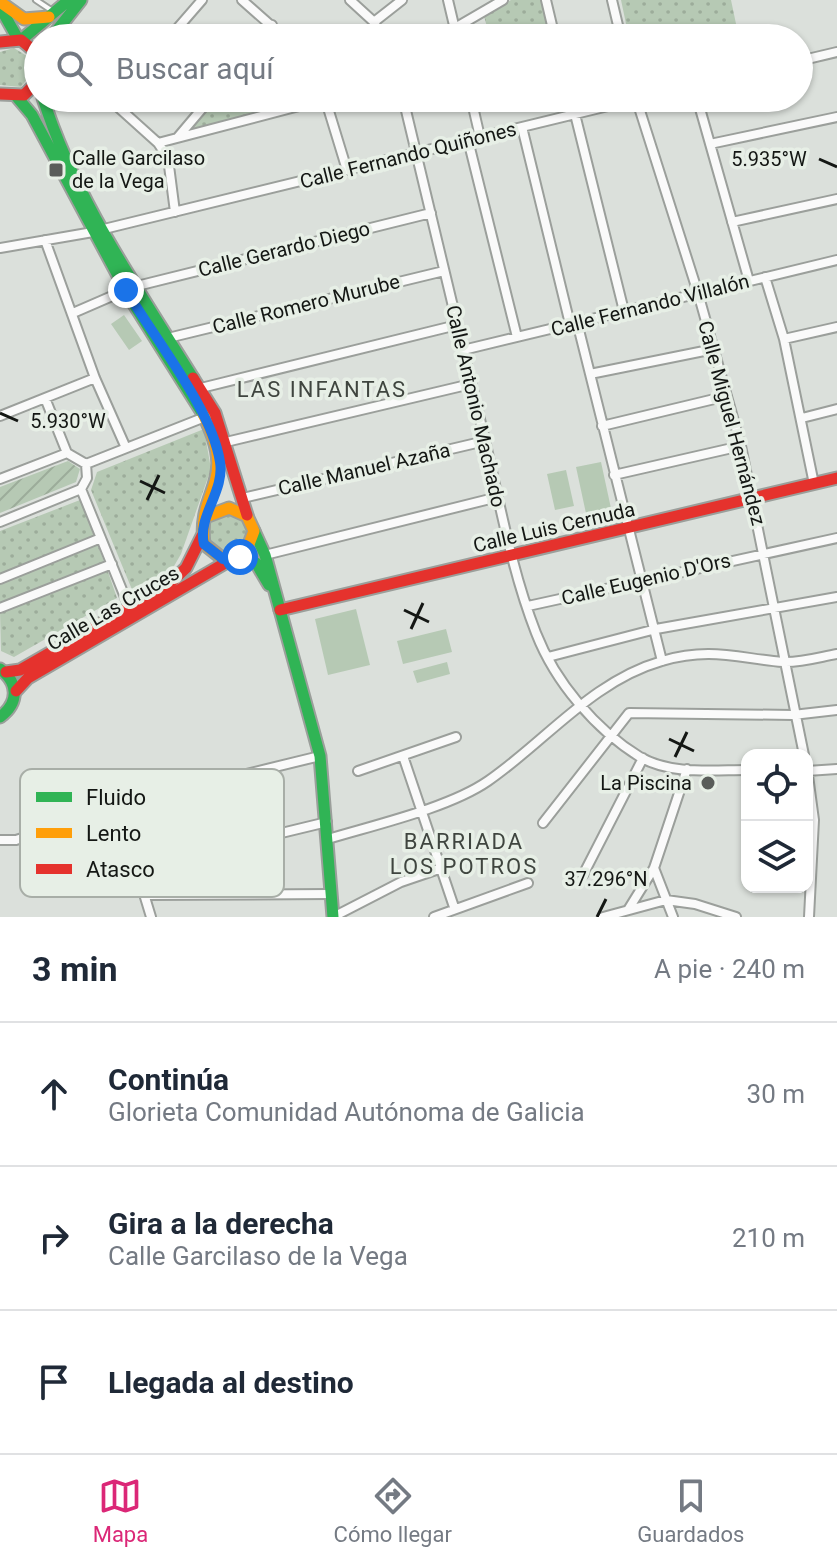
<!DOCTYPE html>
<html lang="es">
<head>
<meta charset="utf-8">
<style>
  :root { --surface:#fff; --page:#f2f2f3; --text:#1f2937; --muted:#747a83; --line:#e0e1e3; --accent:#db2777 }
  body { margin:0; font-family:Roboto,sans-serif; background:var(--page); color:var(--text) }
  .controls { position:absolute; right:24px; bottom:24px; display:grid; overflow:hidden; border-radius:16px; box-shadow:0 2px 6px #0004 }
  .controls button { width:72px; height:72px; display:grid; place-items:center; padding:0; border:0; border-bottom:2px solid var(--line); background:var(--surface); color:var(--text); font:40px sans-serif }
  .stop { position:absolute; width:24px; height:24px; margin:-18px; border:6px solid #1a73e8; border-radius:50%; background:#fff }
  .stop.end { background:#1a73e8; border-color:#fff; box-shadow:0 2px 8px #0008 }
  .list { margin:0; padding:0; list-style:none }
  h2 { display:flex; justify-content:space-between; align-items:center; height:104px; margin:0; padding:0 32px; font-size:34px }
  h2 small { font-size:26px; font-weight:400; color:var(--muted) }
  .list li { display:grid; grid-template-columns:52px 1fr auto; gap:24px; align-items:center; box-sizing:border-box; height:144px; padding:0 32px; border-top:2px solid var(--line) }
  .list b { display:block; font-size:30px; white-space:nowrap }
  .list p { margin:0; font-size:26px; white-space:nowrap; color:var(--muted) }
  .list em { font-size:26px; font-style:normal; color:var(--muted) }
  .icon { flex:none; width:44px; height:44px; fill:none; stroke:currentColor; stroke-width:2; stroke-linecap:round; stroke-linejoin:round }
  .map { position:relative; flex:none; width:837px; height:917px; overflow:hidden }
  .search { position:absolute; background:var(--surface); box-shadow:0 2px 6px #0004; left:24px; right:24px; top:24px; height:88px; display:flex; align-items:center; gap:20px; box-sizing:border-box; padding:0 28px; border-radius:44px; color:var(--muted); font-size:30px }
  .sheet { height:536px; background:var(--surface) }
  nav { display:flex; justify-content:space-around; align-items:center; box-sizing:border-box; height:112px; border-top:2px solid var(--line); background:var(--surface); font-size:22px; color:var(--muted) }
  nav a { display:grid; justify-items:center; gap:4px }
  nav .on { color:var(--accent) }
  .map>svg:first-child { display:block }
  .grass { fill:url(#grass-dots) }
  .garden { fill:url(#garden-furrows) }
  .pitch { fill:#b6c9b4 }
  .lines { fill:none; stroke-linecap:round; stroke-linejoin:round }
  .lane-casing { stroke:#9b9f9b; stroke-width:8 }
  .street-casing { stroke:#9b9f9b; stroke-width:12 }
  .fast-casing { stroke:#9b9f9b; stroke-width:15 }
  .slow-casing { stroke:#9b9f9b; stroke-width:15 }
  .jam-casing { stroke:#9b9f9b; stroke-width:15 }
  .lane { stroke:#fafafa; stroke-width:4 }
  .street { stroke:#fafafa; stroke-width:8 }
  .fast { stroke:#30b455; stroke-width:11 }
  .slow { stroke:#ff9f0a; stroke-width:11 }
  .jam { stroke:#e5322d; stroke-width:11 }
  .route { stroke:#1a73e8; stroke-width:10 }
  .ticks { fill:none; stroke:#141714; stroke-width:3 }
  .poi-dot { fill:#5a5d5a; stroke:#e7efe6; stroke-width:3 }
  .labels { text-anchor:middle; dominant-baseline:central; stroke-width:7; stroke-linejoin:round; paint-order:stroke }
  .street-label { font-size:20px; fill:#141714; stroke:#e7efe6 }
  .poi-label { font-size:20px; fill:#141714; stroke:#e7efe6; text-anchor:start }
  .neighbourhood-label { font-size:22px; letter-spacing:2px; fill:#3f453f; stroke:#e7efe6 }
  .key { fill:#e7efe6; stroke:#a8aea7; stroke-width:2 }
  .key-label { font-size:22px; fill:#141714 }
  .ticks-label { font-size:20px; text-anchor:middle; fill:#141714; stroke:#e7efe6; stroke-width:7; stroke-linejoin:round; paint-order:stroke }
</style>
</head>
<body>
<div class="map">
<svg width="837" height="917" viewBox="0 0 837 917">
  <defs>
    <pattern id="grass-dots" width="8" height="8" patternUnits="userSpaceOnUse" patternTransform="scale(2)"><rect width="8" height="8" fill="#b6c9b4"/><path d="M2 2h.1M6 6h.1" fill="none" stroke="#9cac9a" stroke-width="1.8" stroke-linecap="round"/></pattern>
    <pattern id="garden-furrows" width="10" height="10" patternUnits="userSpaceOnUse" patternTransform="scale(2)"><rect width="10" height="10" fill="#b6c9b4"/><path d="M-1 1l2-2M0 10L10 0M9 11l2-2" fill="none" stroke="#9cac9a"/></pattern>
  </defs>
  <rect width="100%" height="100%" fill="#dbe0db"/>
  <path class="grass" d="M 511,0 L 541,0 L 551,38 L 490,38 L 484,16 Z
    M 621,0 L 731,0 L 739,38 L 629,38 Z
    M 14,48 L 30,58 L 33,71 L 21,87 L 0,85 L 0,52 Z
    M 215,98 L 313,98 L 185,133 Z
    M 204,429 L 211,469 L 181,554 L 170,573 L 133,592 L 91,490 L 97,472 Z
    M 80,500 L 95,538 L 0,577 L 0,531 Z
    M208 532a20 20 0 1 1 40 0a20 20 0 1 1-40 0Z
    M 97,543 L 105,564 L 0,607 L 0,581 Z
    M 107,569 L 117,598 L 14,657 L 1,651 L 0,611 Z"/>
  <path class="garden" d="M 68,461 L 80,469 L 76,482 L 0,513 L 0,487 Z"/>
  <path class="pitch" d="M 124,315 L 142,341 L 129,350 L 111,324 Z
    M 601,462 L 612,513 L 587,518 L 576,467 Z
    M 566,470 L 574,506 L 555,510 L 547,474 Z
    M 356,609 L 370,665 L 328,675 L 315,619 Z
    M 446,629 L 452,652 L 403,664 L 397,641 Z
    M 447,662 L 450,674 L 417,683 L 413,671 Z"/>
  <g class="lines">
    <g class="lane-casing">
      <path id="lane" d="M 36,0 L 51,10"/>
    </g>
    <g class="street-casing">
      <path id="street" d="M 242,0 L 285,38
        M 350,0 L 374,22 L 382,38
        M 448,0 L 457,38
        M 546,0 L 555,38
        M 612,0 L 621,38
        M 374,22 L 402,0
        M 455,28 L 503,0
        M 169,38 L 202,0
        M 262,38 L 272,25
        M 365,38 L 378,31
        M 799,61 L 837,52
        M 108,98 L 158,143 L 168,158 L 175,212
        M 325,98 L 347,170
        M 403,98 C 431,212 458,326 485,440 C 500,504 512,572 536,633 C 555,682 596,730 640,757 C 671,775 712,770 747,770
        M 471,98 L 480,137
        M 571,98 L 624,311
        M 636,98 L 698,293 L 741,446 L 804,755
        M 697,98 L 749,281
        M 522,127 L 570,324
        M 178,137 L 211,98
        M 468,140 L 517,337
        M 158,143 L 326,99
        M 710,144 L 837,117
        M 732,222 L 837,199
        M 104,229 L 641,98
        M 45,240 L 95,378 L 126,448
        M 0,248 L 93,232
        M 765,277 L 784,339 L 814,484
        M 137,286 L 431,213
        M 73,313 L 126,290
        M 577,322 L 662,661
        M 168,338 L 444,271
        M 784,339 L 837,327
        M 463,350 L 837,260
        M 590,374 L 714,349
        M 201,388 L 457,325
        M 45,398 L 67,453
        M 0,416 L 95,378
        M 802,418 L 837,409
        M 602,426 L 727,396
        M 226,442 L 471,384
        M 86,464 L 205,417
        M 614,475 L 741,446
        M 0,479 L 67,453 L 86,464 L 87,478 L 81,489 L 0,522
        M 81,489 L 129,607
        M 243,498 L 485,441
        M 265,555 L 498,497
        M 0,579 L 101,538
        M 528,606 L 837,538
        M 0,608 L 112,564
        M 548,657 L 656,629 L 837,597
        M 403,756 L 454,907
        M 807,768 L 814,820 L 809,917
        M 358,771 L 456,737
        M 807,771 L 837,769
        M 543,823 L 629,713 L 793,715 L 837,710
        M 328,839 C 374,825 449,808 488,781 C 546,741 592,681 662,661 C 710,647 737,658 783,662 C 800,663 820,657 837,654
        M 0,840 L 16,840 L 75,821
        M 136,868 L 327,822
        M 654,868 L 673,917
        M 583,875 L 643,758
        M 145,895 L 331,894
        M 628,910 L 654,868 L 687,769
        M 151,917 L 123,825 L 127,803 L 320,756
        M 333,917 L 401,882 L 439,869
        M 434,917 L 528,883
        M 603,917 L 666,900 L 695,904 L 736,917"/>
    </g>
    <g class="fast-casing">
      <path id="fast" d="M 0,7 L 18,39
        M 51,38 L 81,0
        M 21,40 L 69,0
        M 16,96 L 32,115 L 130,298 L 203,414
        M 43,98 C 74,198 138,289 193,378
        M 254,531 L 265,555 L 320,756 L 333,917
        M 240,557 L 256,563 L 269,585
        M 0,669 C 19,683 19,703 0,717"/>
    </g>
    <g class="slow-casing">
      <path id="slow" d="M 0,2 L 24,19 L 49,17
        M 203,414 C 239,485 197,487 204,544 L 223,559 L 246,552 L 254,531 L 247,516 L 229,508 L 208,516"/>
    </g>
    <g class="jam-casing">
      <path id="jam" d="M 0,42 L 21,40 L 38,54
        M 0,94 L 24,95 L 38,81
        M 193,378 L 215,413 L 247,515
        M 280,610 L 837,478
        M 6,672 L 20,670 L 168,585 L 186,568 L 202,536
        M 16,691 L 28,678 L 232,559"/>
    </g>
    <use href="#lane" class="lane"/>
    <use href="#street" class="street"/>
    <use href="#fast" class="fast"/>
    <use href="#slow" class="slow"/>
    <use href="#jam" class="jam"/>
  </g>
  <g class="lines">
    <path class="route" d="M 126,290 C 154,338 212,409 220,462 C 225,491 197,517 204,544 L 223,559 L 240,557"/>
  </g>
  <path class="ticks" d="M 819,159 L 837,167M 0,413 L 18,421M 140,481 L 165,493M 147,500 L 159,475M 404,610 L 429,622M 411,629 L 423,603M 669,739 L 694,751M 675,757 L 687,732M 597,917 L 606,899"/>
  <g class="poi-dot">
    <rect x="48" y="162" width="16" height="16" rx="4"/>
    <circle cx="708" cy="783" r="8"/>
  </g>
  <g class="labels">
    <g class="street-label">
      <text transform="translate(408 155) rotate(-14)">Calle Fernando Quiñones</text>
      <text transform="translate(284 249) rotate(-14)">Calle Gerardo Diego</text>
      <text transform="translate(306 304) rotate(-14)">Calle Romero Murube</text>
      <text transform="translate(650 305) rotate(-14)">Calle Fernando Villalón</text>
      <text transform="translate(476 406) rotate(77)">Calle Antonio Machado</text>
      <text transform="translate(732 423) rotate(75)">Calle Miguel Hernández</text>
      <text transform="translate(364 469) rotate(-13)">Calle Manuel Azaña</text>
      <text transform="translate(554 527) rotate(-13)">Calle Luis Cernuda</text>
      <text transform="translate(646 579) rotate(-13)">Calle Eugenio D'Ors</text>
      <text transform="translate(113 608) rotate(-30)">Calle Las Cruces</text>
    </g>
    <g class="poi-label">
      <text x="72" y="158">Calle Garcilaso<tspan x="72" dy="23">de la Vega</tspan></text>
      <text x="692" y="783" text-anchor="end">La Piscina</text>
    </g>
    <g class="neighbourhood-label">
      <text x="322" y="389">LAS INFANTAS</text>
      <text x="464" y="841">BARRIADA<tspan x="464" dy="25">LOS POTROS</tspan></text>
    </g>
  </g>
  <rect x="20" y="769" width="264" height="128" rx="12" class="key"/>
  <rect x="36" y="792" width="36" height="10" fill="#30b455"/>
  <rect x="36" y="828" width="36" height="10" fill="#ff9f0a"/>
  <rect x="36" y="864" width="36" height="10" fill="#e5322d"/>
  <g class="key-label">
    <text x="86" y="805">Fluido</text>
    <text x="86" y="841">Lento</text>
    <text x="86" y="877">Atasco</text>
  </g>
  <g class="ticks-label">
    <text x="769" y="166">5.935°W</text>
    <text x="68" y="428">5.930°W</text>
    <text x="606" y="886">37.296°N</text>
  </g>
</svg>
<div class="controls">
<button><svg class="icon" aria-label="locate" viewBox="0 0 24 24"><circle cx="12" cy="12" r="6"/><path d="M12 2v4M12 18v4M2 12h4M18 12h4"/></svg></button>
<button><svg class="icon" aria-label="layers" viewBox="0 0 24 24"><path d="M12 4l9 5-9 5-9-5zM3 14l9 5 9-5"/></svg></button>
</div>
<div class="stop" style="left:240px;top:557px"></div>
<div class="stop end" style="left:126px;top:290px"></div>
<div class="search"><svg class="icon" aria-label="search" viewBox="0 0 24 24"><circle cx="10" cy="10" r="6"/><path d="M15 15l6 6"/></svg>Buscar aquí</div>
</div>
<section class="sheet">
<h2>3 min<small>A pie · 240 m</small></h2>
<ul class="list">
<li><svg class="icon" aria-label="ahead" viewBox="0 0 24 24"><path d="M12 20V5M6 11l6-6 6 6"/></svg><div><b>Continúa</b><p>Glorieta Comunidad Autónoma de Galicia</p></div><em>30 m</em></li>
<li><svg class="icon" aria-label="right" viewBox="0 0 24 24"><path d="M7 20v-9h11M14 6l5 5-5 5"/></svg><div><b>Gira a la derecha</b><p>Calle Garcilaso de la Vega</p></div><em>210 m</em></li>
<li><svg class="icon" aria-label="arrive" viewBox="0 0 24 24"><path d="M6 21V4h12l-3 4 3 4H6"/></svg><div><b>Llegada al destino</b></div></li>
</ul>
</section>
<nav>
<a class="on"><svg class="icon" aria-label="map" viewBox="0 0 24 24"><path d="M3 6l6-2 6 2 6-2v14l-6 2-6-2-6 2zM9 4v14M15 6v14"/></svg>Mapa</a>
<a><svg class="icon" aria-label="directions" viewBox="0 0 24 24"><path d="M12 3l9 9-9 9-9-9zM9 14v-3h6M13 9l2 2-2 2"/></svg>Cómo llegar</a>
<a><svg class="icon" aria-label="saved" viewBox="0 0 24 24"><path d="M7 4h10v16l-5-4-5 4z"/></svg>Guardados</a>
</nav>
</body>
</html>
